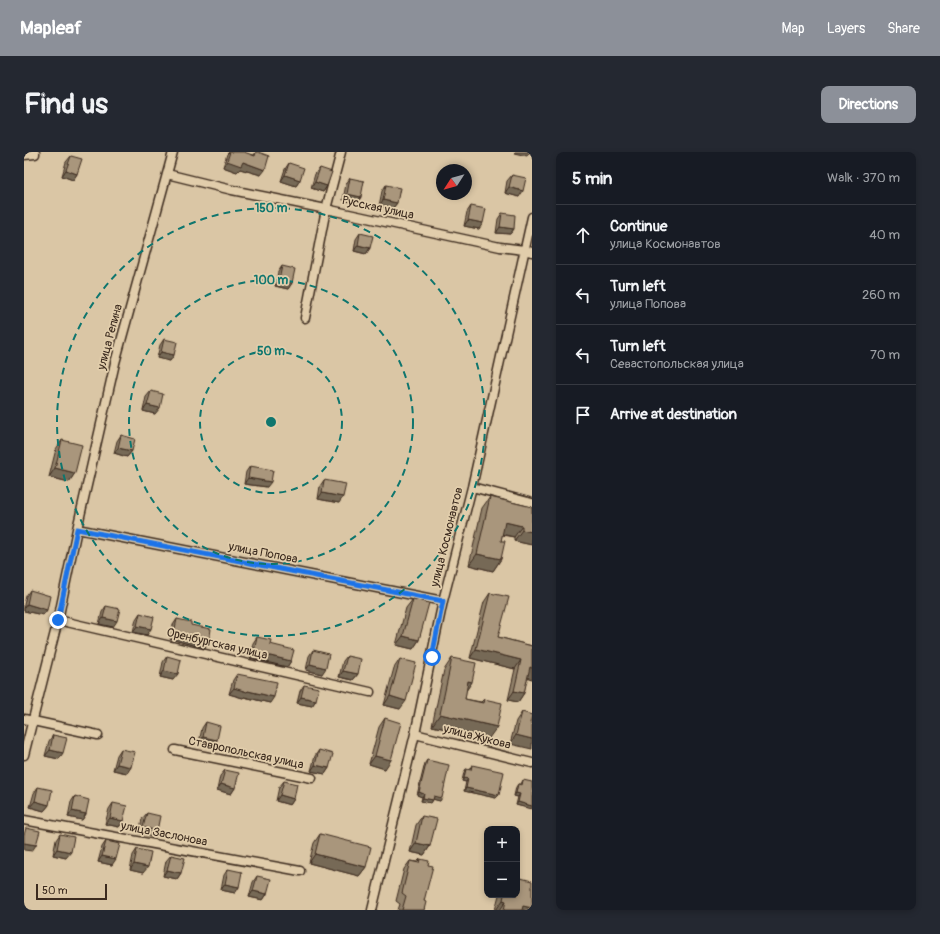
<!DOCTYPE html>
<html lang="en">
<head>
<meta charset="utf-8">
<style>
  :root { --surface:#171b24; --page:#242831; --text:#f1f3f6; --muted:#9ea1a6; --line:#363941; --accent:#8c9099 }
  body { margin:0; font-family:Pangolin,sans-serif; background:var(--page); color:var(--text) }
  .controls { position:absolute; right:12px; bottom:12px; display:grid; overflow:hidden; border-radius:8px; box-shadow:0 2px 6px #0003 }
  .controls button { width:36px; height:36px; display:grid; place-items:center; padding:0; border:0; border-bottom:1px solid var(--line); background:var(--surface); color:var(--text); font:20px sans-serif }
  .compass { position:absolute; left:412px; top:12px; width:36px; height:36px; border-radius:50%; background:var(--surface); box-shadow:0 2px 6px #0003; rotate:234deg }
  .scale { position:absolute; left:12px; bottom:10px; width:71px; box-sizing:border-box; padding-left:4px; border:2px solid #3b2a1e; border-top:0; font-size:11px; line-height:14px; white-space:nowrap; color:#3b2a1e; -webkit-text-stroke:3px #e1cdab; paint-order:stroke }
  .stop { position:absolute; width:12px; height:12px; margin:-9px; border:3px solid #1a73e8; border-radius:50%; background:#fff }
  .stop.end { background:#1a73e8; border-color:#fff; box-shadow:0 1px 4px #0008 }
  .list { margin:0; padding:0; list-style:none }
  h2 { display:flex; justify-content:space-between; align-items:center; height:52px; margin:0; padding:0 16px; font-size:17px }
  h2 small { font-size:13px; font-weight:400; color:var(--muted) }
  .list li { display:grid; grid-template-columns:26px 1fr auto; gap:12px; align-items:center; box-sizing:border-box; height:60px; padding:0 16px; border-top:1px solid var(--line) }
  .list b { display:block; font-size:15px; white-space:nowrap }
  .list p { margin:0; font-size:13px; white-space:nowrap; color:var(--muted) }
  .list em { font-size:13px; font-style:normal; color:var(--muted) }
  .icon { flex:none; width:22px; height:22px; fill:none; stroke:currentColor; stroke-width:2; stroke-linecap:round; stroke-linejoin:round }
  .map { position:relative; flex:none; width:508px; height:758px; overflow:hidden; border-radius:8px }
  header { display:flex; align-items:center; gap:24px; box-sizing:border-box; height:56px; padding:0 20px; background:var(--accent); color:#fff }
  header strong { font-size:19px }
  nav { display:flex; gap:22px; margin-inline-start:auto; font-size:14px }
  .intro { display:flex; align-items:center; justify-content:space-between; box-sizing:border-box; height:96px; padding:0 24px }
  h1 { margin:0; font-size:28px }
  .button { padding:10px 18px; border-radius:8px; background:var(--accent); color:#fff; font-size:14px; font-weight:700 }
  main { display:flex; gap:24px; padding:0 24px }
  aside { flex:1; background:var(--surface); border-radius:8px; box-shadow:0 2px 6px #0003 }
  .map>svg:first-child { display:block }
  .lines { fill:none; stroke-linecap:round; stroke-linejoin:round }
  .street-casing { stroke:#3b2a1e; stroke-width:11 }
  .street { stroke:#e1cdab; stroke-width:8 }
  .wall { fill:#91816b; stroke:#3b2a1e }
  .shaded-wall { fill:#766957; stroke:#3b2a1e }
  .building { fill:#a9967c; stroke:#3b2a1e }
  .route { stroke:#1a73e8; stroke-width:5 }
  .ring { fill:none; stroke:#0f766e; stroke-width:2; stroke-dasharray:7 5 }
  .labels { text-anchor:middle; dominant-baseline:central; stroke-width:3.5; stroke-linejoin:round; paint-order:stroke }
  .street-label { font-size:12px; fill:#3b2a1e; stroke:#e1cdab }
  .centre { fill:#0f766e; stroke:#e1cdab; stroke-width:2 }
  .ring-label { font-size:12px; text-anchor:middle; font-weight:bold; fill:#0f766e; stroke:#e1cdab; stroke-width:3.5; stroke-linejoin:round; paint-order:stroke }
</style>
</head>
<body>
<header>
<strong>Mapleaf</strong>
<nav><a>Map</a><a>Layers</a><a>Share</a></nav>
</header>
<div class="intro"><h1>Find us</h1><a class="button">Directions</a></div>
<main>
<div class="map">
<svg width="508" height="758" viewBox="0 0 508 758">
  <rect width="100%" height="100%" fill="#dac6a5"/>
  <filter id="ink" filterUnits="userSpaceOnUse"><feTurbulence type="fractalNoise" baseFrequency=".025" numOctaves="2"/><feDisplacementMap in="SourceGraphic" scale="8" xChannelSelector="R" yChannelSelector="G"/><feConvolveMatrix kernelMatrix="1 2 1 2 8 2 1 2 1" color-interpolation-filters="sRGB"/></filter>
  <g filter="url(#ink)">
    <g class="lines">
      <g class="street-casing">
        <path id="street" d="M 0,3 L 11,2 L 11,0
          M 143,22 L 208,38 L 302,57 L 317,0
          M 281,166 L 302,57 L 476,95 L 500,98 L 508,100
          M 448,335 L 508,351
          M 53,377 L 419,449
          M 34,468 L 346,540
          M 0,567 L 74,583
          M 391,582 L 508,611
          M 151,598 L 288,626
          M 0,603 L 34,468 L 53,377 L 91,211 L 149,0
          M 0,668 L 276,719
          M 348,758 L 391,582 L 419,449 L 448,335 L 508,65"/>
      </g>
      <use href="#street" class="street"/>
    </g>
    <path class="wall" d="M 205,0 L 230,3 L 232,0 L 237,23 L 216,17 L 213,20 L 199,15 L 203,2 Z
      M 47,4 L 53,22 L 49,28 L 38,24 L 42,10 Z
      M 265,11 L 276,28 L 272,34 L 257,29 L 261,17 Z
      M 296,16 L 303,34 L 299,40 L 287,36 L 291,22 Z
      M 488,23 L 495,45 L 481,41 L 483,29 Z
      M 326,26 L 337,45 L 333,51 L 319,48 L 322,32 Z
      M 362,33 L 373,51 L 368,57 L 355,54 L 358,39 Z
      M 447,54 L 455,77 L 440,74 L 443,60 Z
      M 478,61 L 490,77 L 486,82 L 472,81 L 474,67 Z
      M 336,81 L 346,96 L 342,102 L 330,99 L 332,87 Z
      M 258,114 L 268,131 L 264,137 L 251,134 L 254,120 Z
      M 140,187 L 150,203 L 146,209 L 133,206 L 136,193 Z
      M 127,239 L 131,262 L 119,259 L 122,245 Z
      M 97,283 L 108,299 L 103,305 L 90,301 L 93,289 Z
      M 38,288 L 51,321 L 45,330 L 25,325 L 32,297 Z
      M 226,314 L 243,335 L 220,332 L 222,320 Z
      M 300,328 L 315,351 L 294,347 L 296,334 Z
      M 466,345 L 508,355 L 508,393 L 490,389 L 490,385 L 478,383 L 477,389 L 477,407 L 469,419 L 445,413 L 458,356 Z
      M 6,438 L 23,458 L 19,463 L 0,459 L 0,453 L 2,444 Z
      M 466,441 L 474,485 L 508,494 L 508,527 L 503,525 L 500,541 L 494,550 L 484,548 L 491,517 L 446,506 L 460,450 Z
      M 389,447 L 395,488 L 389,497 L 372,493 L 382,456 Z
      M 82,454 L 89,475 L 75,472 L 78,460 Z
      M 116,461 L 123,483 L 109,480 L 112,467 Z
      M 153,467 L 167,473 L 185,490 L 181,496 L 146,487 L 149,473 Z
      M 233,485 L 246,492 L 267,509 L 263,515 L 226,506 L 229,491 Z
      M 289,498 L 298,522 L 282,518 L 285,504 Z
      M 143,504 L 149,528 L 136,525 L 139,510 Z
      M 323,504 L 334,522 L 329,528 L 315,525 L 319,509 Z
      M 428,506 L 448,530 L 442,538 L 441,547 L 457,550 L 460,547 L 465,586 L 408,574 L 420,518 Z
      M 376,507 L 376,557 L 360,553 L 370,516 Z
      M 213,522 L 246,551 L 220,545 L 219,546 L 205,542 L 209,528 Z
      M 280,533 L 292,548 L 288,554 L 273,551 L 276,539 Z
      M 498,560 L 506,571 L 486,592 L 492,569 Z
      M 361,566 L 361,617 L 345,612 L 355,575 Z
      M 182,570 L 193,588 L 189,594 L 175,591 L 178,576 Z
      M 29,583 L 35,607 L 21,604 L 25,589 Z
      M 97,597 L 107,615 L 103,621 L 89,618 L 93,603 Z
      M 295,598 L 305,616 L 301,622 L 287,619 L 291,604 Z
      M 403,608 L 416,649 L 409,647 L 407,651 L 397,649 L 398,645 L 393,643 L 401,611 Z
      M 448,613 L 475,643 L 472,646 L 440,639 L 442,630 L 438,629 L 440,620 L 442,617 L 445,618 Z
      M 201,618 L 211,636 L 207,642 L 193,638 L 196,624 Z
      M 499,628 L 508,657 L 492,653 L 494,645 L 490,644 L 492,635 L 494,632 L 497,632 Z
      M 260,629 L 270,647 L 266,653 L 252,649 L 255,635 Z
      M 14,635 L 25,653 L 20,659 L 6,655 L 10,641 Z
      M 51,644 L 62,662 L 58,668 L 44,665 L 47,650 Z
      M 89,651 L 99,669 L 95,675 L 81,672 L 85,657 Z
      M 123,661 L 133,679 L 129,685 L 115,681 L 118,667 Z
      M 398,664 L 406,694 L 400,703 L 386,700 L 392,673 Z
      M 36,682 L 42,706 L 29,703 L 32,688 Z
      M 296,682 L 342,715 L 335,724 L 285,711 L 290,691 Z
      M 82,689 L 88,713 L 74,710 L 78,695 Z
      M 113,697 L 119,721 L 106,718 L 109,703 Z
      M 147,703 L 157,721 L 153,727 L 139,724 L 142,709 Z
      M 396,707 L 404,713 L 400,749 L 400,758 L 374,758 L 376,752 L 372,749 L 380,717 L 386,709 L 393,710 Z
      M 204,717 L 215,735 L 211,741 L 197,738 L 200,723 Z
      M 233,724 L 243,742 L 239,748 L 225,745 L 229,730 Z
      M 475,743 L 493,743 L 508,758 L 471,758 Z"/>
    <path class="shaded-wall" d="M 491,0 L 506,0 L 503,4 L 490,1 Z
      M 203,9 L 219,10 L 241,18 L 237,23 L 216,17 L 213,20 L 199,15 Z
      M 42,18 L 53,22 L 49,28 L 38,24 Z
      M 261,23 L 276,28 L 272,34 L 257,29 Z
      M 291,30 L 303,34 L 299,40 L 287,36 Z
      M 485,35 L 499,39 L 495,45 L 481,41 Z
      M 323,42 L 337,45 L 333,51 L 319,48 Z
      M 359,48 L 373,51 L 368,57 L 355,54 Z
      M 444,68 L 459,71 L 455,77 L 440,74 Z
      M 476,75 L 490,77 L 486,82 L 472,81 Z
      M 334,93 L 346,96 L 342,102 L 330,99 Z
      M 255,128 L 268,131 L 264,137 L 251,134 Z
      M 137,200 L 150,203 L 146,209 L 133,206 Z
      M 123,253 L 136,256 L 131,262 L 119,259 Z
      M 94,296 L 108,299 L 103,305 L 90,301 Z
      M 31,316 L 51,321 L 45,330 L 25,325 Z
      M 224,326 L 247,330 L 243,335 L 220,332 Z
      M 298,341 L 319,345 L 315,351 L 294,347 Z
      M 481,370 L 498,374 L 490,385 L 473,381 Z
      M 498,378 L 508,380 L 508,393 L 490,389 Z
      M 453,402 L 477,407 L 469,419 L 445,413 Z
      M 3,452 L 23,458 L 19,463 L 0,459 L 0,456 Z
      M 79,466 L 93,469 L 89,475 L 75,472 Z
      M 113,474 L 127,477 L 123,483 L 109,480 Z
      M 150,481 L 185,490 L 181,496 L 146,487 Z
      M 379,484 L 395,488 L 389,497 L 372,493 Z
      M 452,497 L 497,508 L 491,517 L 446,506 Z
      M 230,500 L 267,509 L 263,515 L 226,506 Z
      M 286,512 L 302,516 L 298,522 L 282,518 Z
      M 506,515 L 508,516 L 508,527 L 499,524 Z
      M 140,519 L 154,522 L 149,528 L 136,525 Z
      M 319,519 L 334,522 L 329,528 L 315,525 Z
      M 444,529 L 448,530 L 440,542 Z
      M 210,536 L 224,539 L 250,545 L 246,551 L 220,545 L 219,546 L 205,542 Z
      M 490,539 L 500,541 L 494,550 L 484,548 Z
      M 366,544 L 382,549 L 376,557 L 360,553 Z
      M 277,545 L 292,548 L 288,554 L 273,551 Z
      M 416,562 L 473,575 L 465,586 L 408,574 Z
      M 492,583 L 508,587 L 508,597 L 486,592 Z
      M 179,585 L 193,588 L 189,594 L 175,591 Z
      M 26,598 L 39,601 L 35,607 L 21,604 Z
      M 351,604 L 367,608 L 361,617 L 345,612 Z
      M 93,612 L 107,615 L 103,621 L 89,618 Z
      M 291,613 L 305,616 L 301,622 L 287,619 Z
      M 440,626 L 444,627 L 442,630 L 438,629 Z
      M 197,632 L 211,636 L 207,642 L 193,638 Z
      M 442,636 L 475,643 L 472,646 L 440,639 Z
      M 395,640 L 400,642 L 398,645 L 393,643 Z
      M 492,641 L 496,642 L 494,645 L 490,644 Z
      M 256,643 L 270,647 L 266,653 L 252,649 Z
      M 410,644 L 418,646 L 416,649 L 408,647 Z
      M 399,646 L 409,648 L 407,651 L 397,649 Z
      M 11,649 L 25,653 L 20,659 L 6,655 Z
      M 494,650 L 508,654 L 508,657 L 492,653 Z
      M 48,659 L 62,662 L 58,668 L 44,665 Z
      M 86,666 L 99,669 L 95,675 L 81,672 Z
      M 119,675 L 133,679 L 129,685 L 115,681 Z
      M 0,691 L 12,693 L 8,699 L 0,698 Z
      M 392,691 L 406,694 L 400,703 L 386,700 Z
      M 33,697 L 47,700 L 42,706 L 29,703 Z
      M 291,702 L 342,715 L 335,724 L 285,711 Z
      M 78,704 L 92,707 L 88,713 L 74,710 Z
      M 110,712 L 124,715 L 119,721 L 106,718 Z
      M 143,718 L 157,721 L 153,727 L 139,724 Z
      M 201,732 L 215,735 L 211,741 L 197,738 Z
      M 229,739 L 243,742 L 239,748 L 225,745 Z
      M 479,748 L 482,749 L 476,758 L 472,758 Z
      M 499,754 L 508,756 L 508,758 L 496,758 Z"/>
    <path class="building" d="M 206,0 L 220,0 L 231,4 L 232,0 L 234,0 L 245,4 L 241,18 L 219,10 L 217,14 L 203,9 Z
      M 47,4 L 58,7 L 53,22 L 42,18 Z
      M 265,11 L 280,16 L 276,28 L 261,23 Z
      M 296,16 L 308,20 L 303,34 L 291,30 Z
      M 488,23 L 502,26 L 499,39 L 485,35 Z
      M 326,26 L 340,29 L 337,45 L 323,42 Z
      M 362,33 L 376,36 L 373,51 L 359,48 Z
      M 447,54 L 462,57 L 459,71 L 444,68 Z
      M 478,61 L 491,63 L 490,77 L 476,75 Z
      M 336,81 L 349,84 L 346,96 L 334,93 Z
      M 258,114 L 271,117 L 268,131 L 255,128 Z
      M 140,187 L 153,190 L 150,203 L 137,200 Z
      M 127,239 L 139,242 L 136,256 L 123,253 Z
      M 97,283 L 111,287 L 108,299 L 94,296 Z
      M 38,288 L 58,293 L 51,321 L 31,316 Z
      M 226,314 L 249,318 L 247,330 L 224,326 Z
      M 300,328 L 322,332 L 319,345 L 298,341 Z
      M 466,345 L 508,355 L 508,380 L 498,378 L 498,374 L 481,370 L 477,389 L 481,389 L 477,407 L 453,402 Z
      M 6,438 L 26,444 L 23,458 L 3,452 Z
      M 466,441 L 485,445 L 474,485 L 508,494 L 508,516 L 506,515 L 500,541 L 490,539 L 497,508 L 452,497 Z
      M 389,447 L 405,451 L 395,488 L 379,484 Z
      M 82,454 L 96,457 L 93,469 L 79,466 Z
      M 116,461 L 130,465 L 127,477 L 113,474 Z
      M 153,467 L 167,470 L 167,473 L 187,477 L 185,490 L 150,481 Z
      M 233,485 L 247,488 L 246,492 L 270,498 L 267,509 L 230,500 Z
      M 289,498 L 305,502 L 302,516 L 286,512 Z
      M 143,504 L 157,508 L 154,522 L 140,519 Z
      M 323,504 L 337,507 L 334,522 L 319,519 Z
      M 428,506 L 452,511 L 448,530 L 444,529 L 441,547 L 459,551 L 460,547 L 478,551 L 473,575 L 416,562 Z
      M 376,507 L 392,511 L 382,549 L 366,544 Z
      M 213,522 L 253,530 L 250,545 L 224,539 L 223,540 L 210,536 Z
      M 280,533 L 295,536 L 292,548 L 277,545 Z
      M 498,560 L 508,563 L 506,571 L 508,572 L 508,587 L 492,583 Z
      M 361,566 L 377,571 L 367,608 L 351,604 Z
      M 182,570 L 196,574 L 193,588 L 179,585 Z
      M 29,583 L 43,586 L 39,601 L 26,598 Z
      M 97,597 L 111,600 L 107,615 L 93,612 Z
      M 295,598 L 309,602 L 305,616 L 291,613 Z
      M 403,608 L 425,613 L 418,646 L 410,644 L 409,648 L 399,646 L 400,642 L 395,640 Z
      M 448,613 L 480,620 L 475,643 L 442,636 L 444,627 L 440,626 L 442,617 L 447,618 Z
      M 201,618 L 215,621 L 211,636 L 197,632 Z
      M 499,628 L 508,630 L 508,654 L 494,650 L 496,642 L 492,641 L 494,632 L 498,633 Z
      M 260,629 L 273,632 L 270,647 L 256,643 Z
      M 14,635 L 28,638 L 25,653 L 11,649 Z
      M 51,644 L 65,648 L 62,662 L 48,659 Z
      M 89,651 L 103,654 L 99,669 L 86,666 Z
      M 123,661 L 136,664 L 133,679 L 119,675 Z
      M 398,664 L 413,667 L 406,694 L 392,691 Z
      M 2,676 L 16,679 L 12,693 L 0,691 L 0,683 Z
      M 36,682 L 50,685 L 47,700 L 33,697 Z
      M 296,682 L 347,695 L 342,715 L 291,702 Z
      M 82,689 L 96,692 L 92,707 L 78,704 Z
      M 113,697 L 127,700 L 124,715 L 110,712 Z
      M 147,703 L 161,706 L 157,721 L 143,718 Z
      M 396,707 L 405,709 L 404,713 L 409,714 L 400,749 L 402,750 L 400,758 L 378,758 L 382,744 L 378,741 L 386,709 L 395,711 Z
      M 204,717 L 218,720 L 215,735 L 201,732 Z
      M 233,724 L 247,727 L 243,742 L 229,739 Z
      M 493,725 L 508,729 L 508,756 L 499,754 L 498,758 L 480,758 L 482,749 L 479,748 L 480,743 L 493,743 Z"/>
  </g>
  <g class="lines" filter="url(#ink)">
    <path class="route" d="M 34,468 L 53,377 L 419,449 L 408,505"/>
  </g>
  <g class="ring">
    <circle cx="247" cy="270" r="71"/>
    <circle cx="247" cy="270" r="142"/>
    <circle cx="247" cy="270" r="214"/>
  </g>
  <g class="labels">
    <g class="street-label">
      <text transform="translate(354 56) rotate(12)">Русская улица</text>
      <text transform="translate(86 185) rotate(-75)">улица Репина</text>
      <text transform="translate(423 385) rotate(-76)">улица Космонавтов</text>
      <text transform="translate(239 401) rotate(11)">улица Попова</text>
      <text transform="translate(193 492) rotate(13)">Оренбургская улица</text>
      <text transform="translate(453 585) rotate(14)">улица Жукова</text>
      <text transform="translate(222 601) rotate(12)">Ставропольская улица</text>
      <text transform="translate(140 682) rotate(11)">улица Заслонова</text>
    </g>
  </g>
  <circle cx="247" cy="270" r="6" class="centre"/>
  <g class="ring-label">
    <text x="247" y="60">150 m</text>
    <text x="247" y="132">100 m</text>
    <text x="247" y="203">50 m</text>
  </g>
</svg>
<div class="controls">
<button>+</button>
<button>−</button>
</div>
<svg class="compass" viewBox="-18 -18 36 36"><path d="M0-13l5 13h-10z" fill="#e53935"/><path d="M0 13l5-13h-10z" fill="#9ea1a6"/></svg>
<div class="scale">50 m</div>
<div class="stop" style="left:408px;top:505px"></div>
<div class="stop end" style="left:34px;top:468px"></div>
</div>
<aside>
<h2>5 min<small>Walk · 370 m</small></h2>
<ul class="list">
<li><svg class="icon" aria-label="ahead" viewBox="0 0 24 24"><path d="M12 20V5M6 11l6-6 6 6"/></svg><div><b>Continue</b><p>улица Космонавтов</p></div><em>40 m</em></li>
<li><svg class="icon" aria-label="left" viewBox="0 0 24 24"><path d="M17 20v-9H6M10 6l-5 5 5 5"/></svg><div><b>Turn left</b><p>улица Попова</p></div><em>260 m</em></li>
<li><svg class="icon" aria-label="left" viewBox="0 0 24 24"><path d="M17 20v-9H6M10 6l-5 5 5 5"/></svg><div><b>Turn left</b><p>Севастопольская улица</p></div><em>70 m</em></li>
<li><svg class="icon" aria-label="arrive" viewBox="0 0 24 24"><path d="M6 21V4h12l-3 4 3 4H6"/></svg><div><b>Arrive at destination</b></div></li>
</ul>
</aside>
</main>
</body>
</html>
